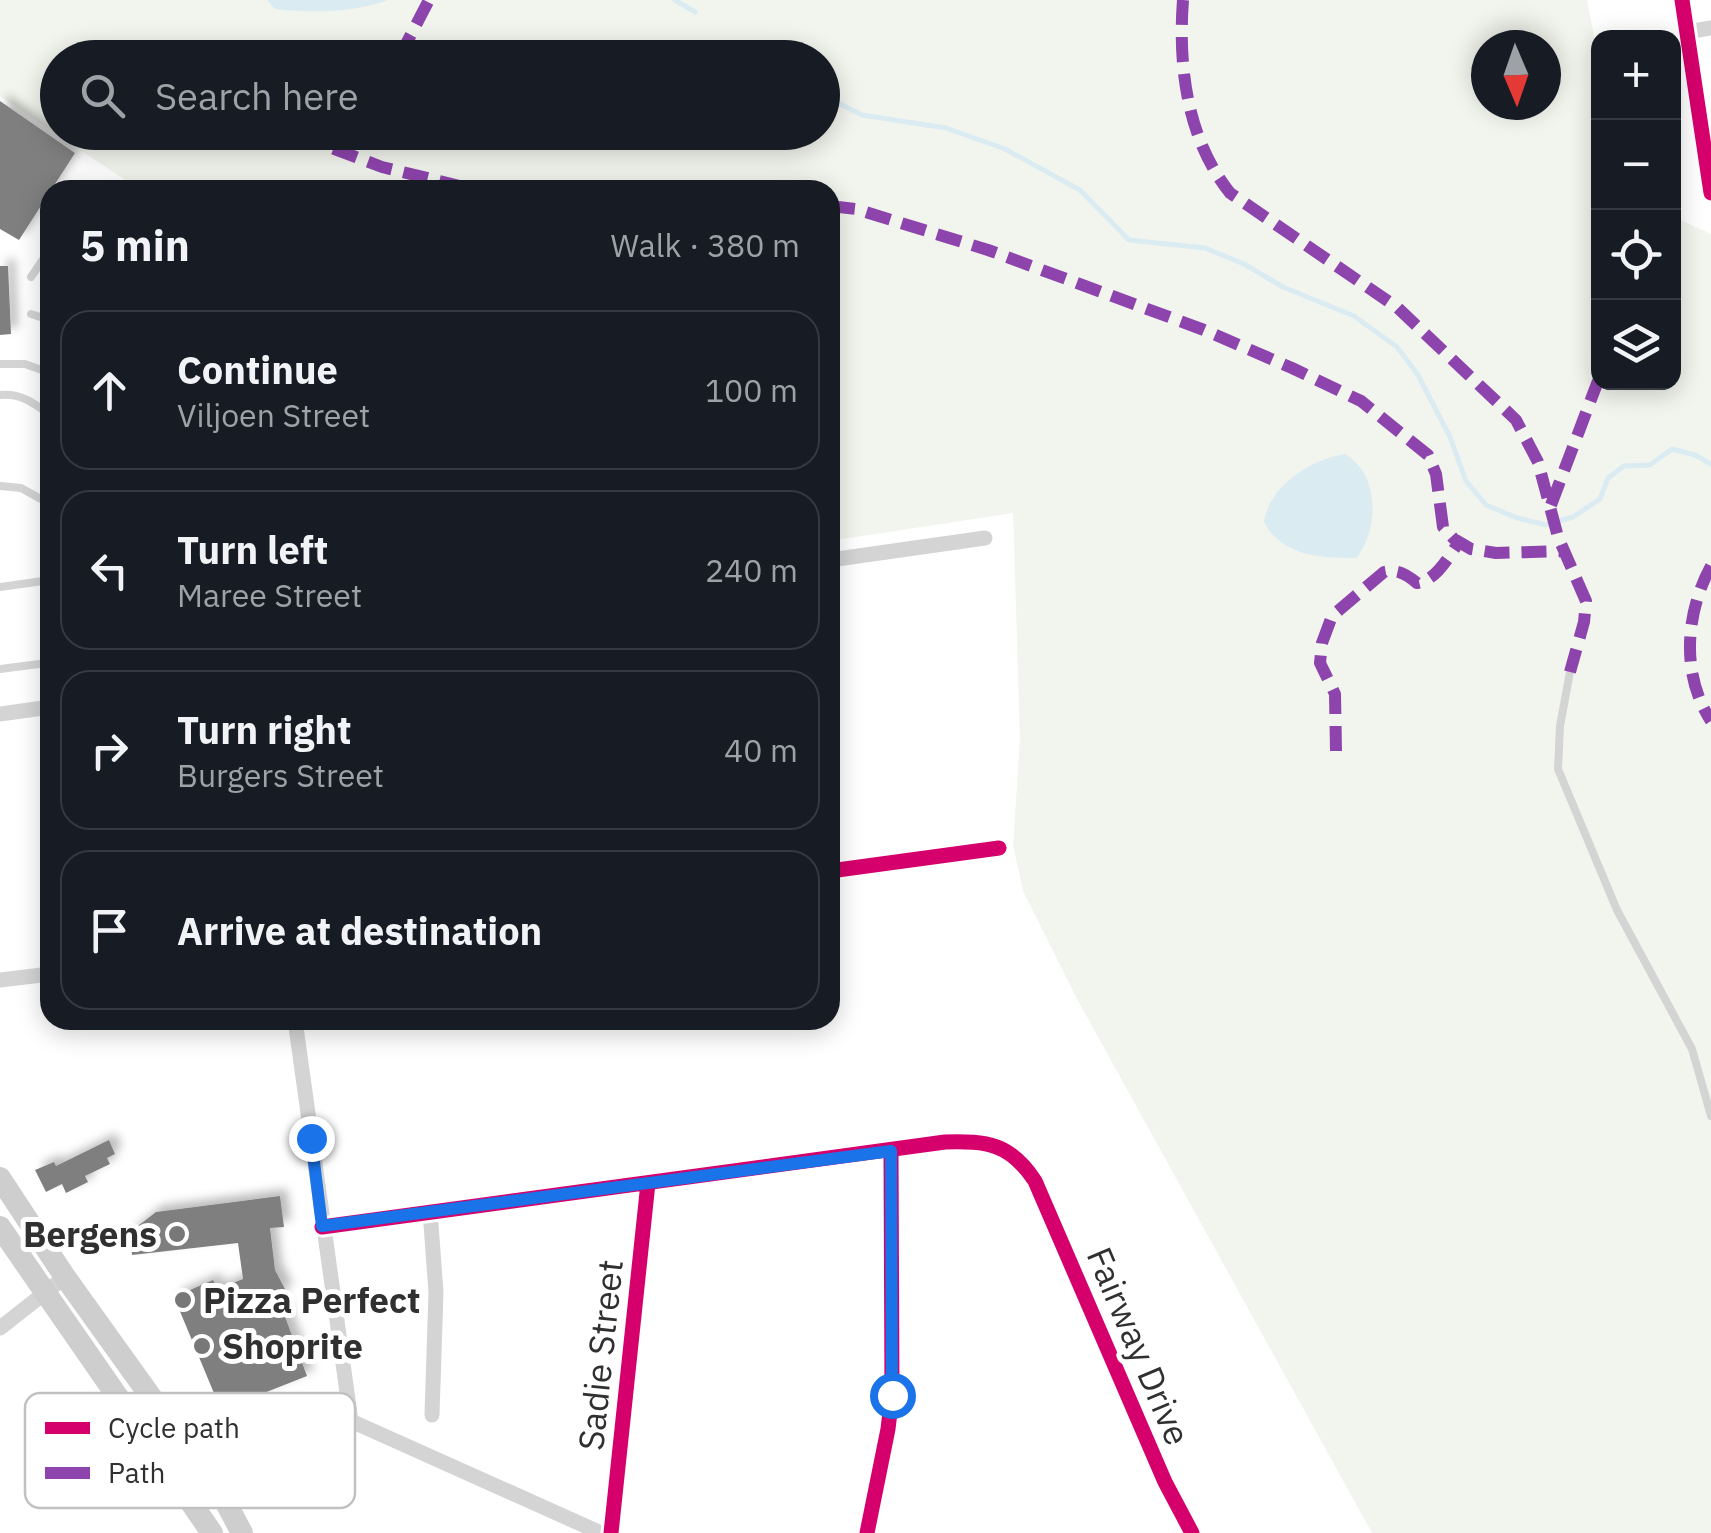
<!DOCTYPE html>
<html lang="en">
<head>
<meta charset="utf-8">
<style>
  :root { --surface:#171b24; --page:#20242c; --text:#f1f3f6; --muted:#9ea1a6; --line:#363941 }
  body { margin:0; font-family:"IBM Plex Sans",sans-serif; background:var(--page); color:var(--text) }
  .controls { position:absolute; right:30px; top:30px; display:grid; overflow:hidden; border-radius:20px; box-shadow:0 5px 25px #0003 }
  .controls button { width:90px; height:90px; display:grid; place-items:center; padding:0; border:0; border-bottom:2px solid var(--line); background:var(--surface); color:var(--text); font:50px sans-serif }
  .compass { position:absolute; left:1471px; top:30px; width:90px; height:90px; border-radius:50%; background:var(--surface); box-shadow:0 5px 25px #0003; rotate:178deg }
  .stop { position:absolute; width:30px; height:30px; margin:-22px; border:8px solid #1a73e8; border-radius:50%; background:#fff }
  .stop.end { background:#1a73e8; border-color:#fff; box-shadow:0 2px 10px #0008 }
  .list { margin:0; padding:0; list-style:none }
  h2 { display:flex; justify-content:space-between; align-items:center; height:130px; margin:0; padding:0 40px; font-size:42px }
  h2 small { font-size:32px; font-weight:400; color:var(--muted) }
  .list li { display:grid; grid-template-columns:65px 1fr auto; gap:30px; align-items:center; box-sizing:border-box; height:160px; margin:0 20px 20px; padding:0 20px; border:2px solid var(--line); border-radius:30px }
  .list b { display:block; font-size:38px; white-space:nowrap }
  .list p { margin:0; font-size:32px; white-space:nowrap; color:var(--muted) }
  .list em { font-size:32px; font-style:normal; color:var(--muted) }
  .icon { flex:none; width:55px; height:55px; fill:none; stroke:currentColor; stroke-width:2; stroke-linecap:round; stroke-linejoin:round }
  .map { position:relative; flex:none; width:1711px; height:1533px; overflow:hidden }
  .search { position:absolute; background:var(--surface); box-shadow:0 5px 25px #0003; left:40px; top:40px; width:800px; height:110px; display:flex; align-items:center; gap:25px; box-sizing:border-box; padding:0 35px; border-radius:55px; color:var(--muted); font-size:38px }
  .panel { position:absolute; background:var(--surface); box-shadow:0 5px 25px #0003; left:40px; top:180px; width:800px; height:850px; border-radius:30px }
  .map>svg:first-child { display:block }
  .green { fill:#f2f5ed; fill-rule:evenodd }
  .water { fill:#dbebf2 }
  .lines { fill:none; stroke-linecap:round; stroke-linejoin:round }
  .stream { stroke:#dbebf2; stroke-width:5 }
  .building { fill:#7f7f7f; filter:url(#shadow) }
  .service { stroke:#d4d4d4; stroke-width:8 }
  .minor { stroke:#d4d4d4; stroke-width:15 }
  .secondary { stroke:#cecece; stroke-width:22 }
  .quiet { stroke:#8e44ad; stroke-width:12; stroke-dasharray:25 12; stroke-linecap:butt }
  .cycleway-casing { stroke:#fff; stroke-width:21 }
  .cycleway { stroke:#d6006c; stroke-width:15 }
  .route { stroke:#1a73e8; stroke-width:12 }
  .poi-dot { fill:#787878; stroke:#fff; stroke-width:4 }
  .labels { text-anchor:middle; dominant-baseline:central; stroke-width:10; stroke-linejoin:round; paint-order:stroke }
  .poi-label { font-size:35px; font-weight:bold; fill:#303030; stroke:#fff; text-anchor:start }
  .street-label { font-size:35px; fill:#303030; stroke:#fff }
  .key { fill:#fff; stroke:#c1c1c1; stroke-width:2.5 }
  .key-label { font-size:28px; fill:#303030 }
</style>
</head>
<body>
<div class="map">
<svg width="1711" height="1533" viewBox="0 0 1711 1533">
  <defs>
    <filter id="shadow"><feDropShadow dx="7" dy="-7" stdDeviation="5" flood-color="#0004"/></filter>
  </defs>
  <rect width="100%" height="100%" fill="#fff"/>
  <path class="green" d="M 0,0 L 1587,0 L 1598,56 L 1598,382 L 1674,382 L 1674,217 L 1711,234 L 1711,1533 L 1372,1533 L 1076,997 L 1023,891 L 1013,845 L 1020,739 L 1013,513 L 830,541 L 830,190 L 140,190 L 0,96 ZM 1486,45 L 1546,45 L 1546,105 L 1486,105 ZM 58,58 L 822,58 L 822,132 L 58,132 Z"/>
  <path class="water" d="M 267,0 L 388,0 C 352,13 313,13 275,9 Z
    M 1345,454 C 1380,475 1379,527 1357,558 C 1324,559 1281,556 1264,522 C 1269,486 1311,459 1345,454 Z"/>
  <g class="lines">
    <path class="stream" d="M 675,0 L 695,12
      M 824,96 L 862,115 L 946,128 L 1005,149 L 1080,190 L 1129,240 L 1205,248 L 1244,264 L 1283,287 L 1354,316 L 1397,347 L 1418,375 L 1450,437 L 1466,481 L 1486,505 L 1517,518 L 1546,525 L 1573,517 L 1600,499 L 1608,478 L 1624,466 L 1650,465 L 1672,449 L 1695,455 L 1711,464"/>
  </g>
  <path class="building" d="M 0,101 L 75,153 L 19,240 L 0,229 Z
    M 0,266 L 8,266 L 11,334 L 0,335 Z
    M 109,1140 L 115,1154 L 107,1158 L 110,1164 L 85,1176 L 88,1182 L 66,1193 L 62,1184 L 46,1192 L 35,1170 L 54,1162 L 56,1166 Z
    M 280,1196 L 284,1227 L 270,1228 L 275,1270 L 286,1291 L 277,1295 L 307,1376 L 221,1410 L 174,1297 L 213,1280 L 218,1289 L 243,1279 L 238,1243 L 132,1255 L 130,1232 L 156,1212 Z"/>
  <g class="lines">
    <path class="service" d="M 92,190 L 102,190
      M 31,277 L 50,249
      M 31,314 L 50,320
      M 0,364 L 25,364 L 50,373
      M 0,395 C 21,393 34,403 50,415
      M 0,486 L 21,488 L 50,504
      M 0,587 L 50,580
      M 0,669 L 47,663
      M 1570,672 L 1560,726 L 1558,769 L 1617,910 L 1692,1049 L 1711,1116"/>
    <path class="minor" d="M 1682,0 L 1711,193
      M 1687,32 L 1711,28
      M 830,560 L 985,538
      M 0,714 L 50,707
      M 830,871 L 999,848
      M 0,980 L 50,974
      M 295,1020 L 351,1421
      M 430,1211 L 436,1292 L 432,1415
      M 322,1227 L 945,1142 C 987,1141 1010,1143 1035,1181 L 1165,1482 L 1192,1533
      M 0,1328 L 65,1277
      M 351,1421 L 601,1533
      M 224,1499 L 351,1421
      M 611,1533 L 648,1183
      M 867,1533 L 888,1429 L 892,1395 L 891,1151"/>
    <path class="secondary" d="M 0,1178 L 65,1277 L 224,1499 L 242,1533
      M 0,1227 L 212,1533"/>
    <path class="quiet" d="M 1183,0 C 1178,67 1187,139 1230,193 L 1398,308 L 1516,420 L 1538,462 L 1558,537 L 1586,601 L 1584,622 L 1570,672
      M 406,58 L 404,48 L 429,0
      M 302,132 L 305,138 L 382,167 L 476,190
      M 830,206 L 856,209 L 988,250 L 1204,330 L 1292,368 L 1361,401 L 1428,455 L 1436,474 L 1443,527 L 1454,539 L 1471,549 L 1496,553 L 1566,551
      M 1551,505 L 1598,381
      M 1711,566 C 1685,614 1681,675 1711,721
      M 1336,751 L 1335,694 L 1320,663 L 1322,643 L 1332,616 L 1384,572 C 1398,569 1406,574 1417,583 C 1437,580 1448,557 1459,542"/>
    <g class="cycleway-casing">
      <path id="cycleway" d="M 1682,0 L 1711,193
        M 830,871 L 999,848
        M 322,1227 L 945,1142 C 987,1141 1010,1143 1035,1181 L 1165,1482 L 1192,1533
        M 611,1533 L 648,1183
        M 867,1533 L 888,1429 L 892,1395 L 891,1151"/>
    </g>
    <use href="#cycleway" class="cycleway"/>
  </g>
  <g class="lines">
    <path class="route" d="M 311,1138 L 322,1226 L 891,1151 L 892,1395"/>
  </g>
  <g class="poi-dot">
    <circle cx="177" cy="1234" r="10"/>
    <circle cx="183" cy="1300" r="10"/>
    <circle cx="202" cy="1346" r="10"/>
  </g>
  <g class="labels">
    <g class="poi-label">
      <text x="157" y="1234" text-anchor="end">Bergens</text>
      <text x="203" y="1300">Pizza Perfect</text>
      <text x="222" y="1346">Shoprite</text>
    </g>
    <g class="street-label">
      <text transform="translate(1139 1346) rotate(67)">Fairway Drive</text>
      <text transform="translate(600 1355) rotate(-84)">Sadie Street</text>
    </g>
  </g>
  <rect x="25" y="1393" width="330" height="115" rx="15" class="key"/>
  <rect x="45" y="1422" width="45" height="12" fill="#d6006c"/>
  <rect x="45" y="1467" width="45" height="12" fill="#8e44ad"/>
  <g class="key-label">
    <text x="108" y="1438">Cycle path</text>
    <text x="108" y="1483">Path</text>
  </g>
</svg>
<div class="controls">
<button>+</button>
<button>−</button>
<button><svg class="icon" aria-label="locate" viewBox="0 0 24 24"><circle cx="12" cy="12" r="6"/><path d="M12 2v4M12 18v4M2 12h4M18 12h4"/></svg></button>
<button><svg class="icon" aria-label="layers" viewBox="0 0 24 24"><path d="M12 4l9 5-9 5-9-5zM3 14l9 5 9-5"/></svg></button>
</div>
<svg class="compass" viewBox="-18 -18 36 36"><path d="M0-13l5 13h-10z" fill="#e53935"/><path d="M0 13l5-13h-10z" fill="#9ea1a6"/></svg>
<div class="stop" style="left:892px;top:1395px"></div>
<div class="stop end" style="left:311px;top:1138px"></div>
<div class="search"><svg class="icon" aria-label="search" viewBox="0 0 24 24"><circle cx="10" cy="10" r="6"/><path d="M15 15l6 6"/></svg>Search here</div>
<section class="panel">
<h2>5 min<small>Walk · 380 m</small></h2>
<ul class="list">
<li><svg class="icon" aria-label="ahead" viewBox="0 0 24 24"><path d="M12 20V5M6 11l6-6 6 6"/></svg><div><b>Continue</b><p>Viljoen Street</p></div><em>100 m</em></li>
<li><svg class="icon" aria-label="left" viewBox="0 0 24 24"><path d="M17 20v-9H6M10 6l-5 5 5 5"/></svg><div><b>Turn left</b><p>Maree Street</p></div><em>240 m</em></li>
<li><svg class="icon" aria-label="right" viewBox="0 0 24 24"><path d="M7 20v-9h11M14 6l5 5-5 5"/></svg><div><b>Turn right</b><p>Burgers Street</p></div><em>40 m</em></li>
<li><svg class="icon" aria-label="arrive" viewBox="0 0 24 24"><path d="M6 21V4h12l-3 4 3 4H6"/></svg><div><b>Arrive at destination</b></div></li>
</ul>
</section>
</div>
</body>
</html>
